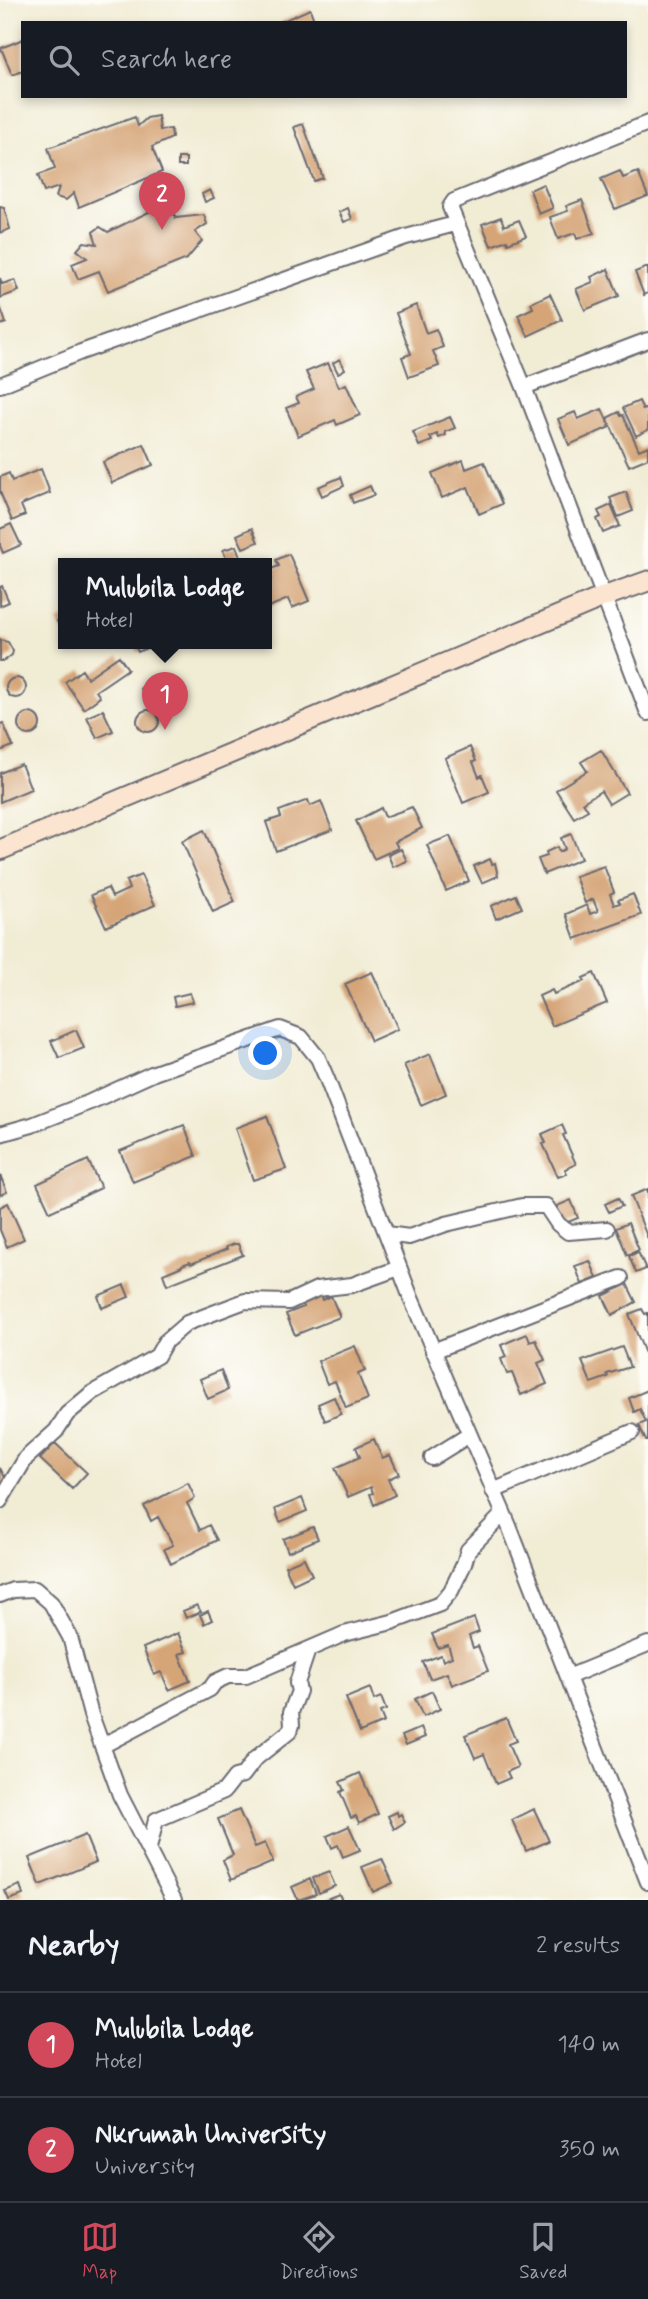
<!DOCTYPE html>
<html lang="en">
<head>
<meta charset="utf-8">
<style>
  :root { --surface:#171b24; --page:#20242c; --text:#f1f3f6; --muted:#9ea1a6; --line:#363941; --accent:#d1495b }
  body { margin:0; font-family:Mynerve,sans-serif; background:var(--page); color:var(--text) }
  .you { position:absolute; left:266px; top:1054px; width:24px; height:24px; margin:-18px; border:5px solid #fff; border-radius:50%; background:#1a73e8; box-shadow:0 0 0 10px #1a73e833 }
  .badge { display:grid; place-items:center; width:46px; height:46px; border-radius:50%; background:var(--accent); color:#fff; font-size:23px; font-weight:700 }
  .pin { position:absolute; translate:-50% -58px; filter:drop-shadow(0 2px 4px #0008) }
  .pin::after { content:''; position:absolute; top:37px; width:24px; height:21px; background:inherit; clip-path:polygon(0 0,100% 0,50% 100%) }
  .popup { position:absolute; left:58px; top:558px; width:214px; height:91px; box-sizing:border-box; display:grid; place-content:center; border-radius:0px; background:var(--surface); filter:drop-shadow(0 2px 5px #0005); font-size:23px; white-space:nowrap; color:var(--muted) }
  .popup b { font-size:26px; color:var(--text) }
  .popup::after { content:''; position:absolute; left:50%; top:100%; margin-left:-14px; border:14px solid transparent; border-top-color:var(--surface) }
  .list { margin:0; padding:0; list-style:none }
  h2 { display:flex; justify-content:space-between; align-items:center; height:91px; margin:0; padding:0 28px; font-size:30px }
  h2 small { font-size:23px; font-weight:400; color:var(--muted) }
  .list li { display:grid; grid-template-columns:46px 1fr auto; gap:21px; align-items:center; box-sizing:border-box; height:105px; padding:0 28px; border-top:2px solid var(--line) }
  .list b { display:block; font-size:26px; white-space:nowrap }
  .list p { margin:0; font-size:23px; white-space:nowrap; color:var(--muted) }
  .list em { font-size:23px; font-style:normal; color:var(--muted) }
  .icon { flex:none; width:38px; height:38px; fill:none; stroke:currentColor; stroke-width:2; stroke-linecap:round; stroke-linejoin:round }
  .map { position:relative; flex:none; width:648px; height:1900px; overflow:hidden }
  .search { position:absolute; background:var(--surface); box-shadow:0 4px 10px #0003; left:21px; right:21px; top:21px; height:77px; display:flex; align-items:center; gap:18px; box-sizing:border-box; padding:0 24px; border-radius:0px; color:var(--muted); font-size:26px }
  .sheet { height:301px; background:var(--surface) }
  nav { display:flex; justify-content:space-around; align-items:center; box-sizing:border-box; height:98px; border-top:2px solid var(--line); background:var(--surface); font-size:19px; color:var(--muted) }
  nav a { display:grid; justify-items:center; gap:4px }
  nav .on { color:var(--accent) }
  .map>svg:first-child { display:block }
  .building { fill:#d5a477 }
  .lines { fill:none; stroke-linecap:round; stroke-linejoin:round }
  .street-casing { stroke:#6a6971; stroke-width:18 }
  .secondary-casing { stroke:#6a6971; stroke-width:23 }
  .street { stroke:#fff; stroke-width:14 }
  .secondary { stroke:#fce5d0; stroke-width:19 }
</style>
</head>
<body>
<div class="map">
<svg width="648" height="1900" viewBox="0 0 648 1900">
  <rect width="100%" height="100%" fill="#fdfcf7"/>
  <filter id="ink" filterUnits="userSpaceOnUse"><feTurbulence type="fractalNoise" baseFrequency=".0143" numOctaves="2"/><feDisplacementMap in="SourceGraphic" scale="14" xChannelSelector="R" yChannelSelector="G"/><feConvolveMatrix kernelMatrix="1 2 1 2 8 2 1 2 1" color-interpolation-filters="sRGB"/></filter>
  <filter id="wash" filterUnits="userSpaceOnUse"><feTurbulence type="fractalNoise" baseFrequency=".00686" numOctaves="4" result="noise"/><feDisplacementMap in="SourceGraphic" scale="28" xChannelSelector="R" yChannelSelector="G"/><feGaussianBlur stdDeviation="1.57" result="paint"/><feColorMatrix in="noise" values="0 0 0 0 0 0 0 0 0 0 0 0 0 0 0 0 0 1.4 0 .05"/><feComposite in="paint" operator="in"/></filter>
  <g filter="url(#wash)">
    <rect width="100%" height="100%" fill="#f1ecd4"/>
    <g id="blocks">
      <path class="building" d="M 310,9 L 315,23 L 278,23 Z
        M 23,39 L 23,71 L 12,75 L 1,48 Z
        M 158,116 L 160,130 L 171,129 L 172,138 L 152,147 L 162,172 L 79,207 L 74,193 L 66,200 L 56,197 L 59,187 L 44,192 L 38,175 L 55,169 L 48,148 L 135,117 L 138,126 L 147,118 Z
        M 303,124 L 323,178 L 314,181 L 294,127 Z
        M 178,158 L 186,158 L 186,166 L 178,166 Z
        M 620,171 L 623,178 L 638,172 L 648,196 L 615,209 L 601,179 Z
        M 543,184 L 553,208 L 539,214 L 530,190 Z
        M 210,190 L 214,198 L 205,202 L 202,194 Z
        M 582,200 L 594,233 L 577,239 L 575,233 L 558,239 L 550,217 L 568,211 L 566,206 Z
        M 169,202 L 176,218 L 204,215 L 207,224 L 195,232 L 202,241 L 187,259 L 108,291 L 99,271 L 78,279 L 72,264 L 87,258 L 77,250 L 84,242 L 97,244 L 93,232 L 100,227 L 108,232 Z
        M 0,207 L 4,208 L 10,229 L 0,233 Z
        M 348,208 L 352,219 L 344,222 L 339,212 Z
        M 501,217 L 504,226 L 519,220 L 526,236 L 508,243 L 507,240 L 491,246 L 482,224 Z
        M 648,267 L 648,293 L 644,295 L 635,272 Z
        M 608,269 L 619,296 L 585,310 L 576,289 L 593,282 L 591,277 Z
        M 0,278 L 2,284 L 15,280 L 19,291 L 0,298 Z
        M 550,294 L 562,320 L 528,336 L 518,315 L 533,308 L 531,303 Z
        M 416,305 L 426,333 L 436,329 L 443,347 L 433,351 L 439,366 L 409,377 L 402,357 L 411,354 L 396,313 Z
        M 0,306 L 6,323 L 0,325 Z
        M 340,359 L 345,369 L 338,373 L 333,363 Z
        M 328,363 L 339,387 L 346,384 L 360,415 L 337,425 L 335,420 L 298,436 L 286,408 L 299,403 L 296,397 L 314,389 L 306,372 Z
        M 639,401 L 643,410 L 648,408 L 648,430 L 636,436 L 623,408 Z
        M 602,409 L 610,427 L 569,445 L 558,419 L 575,412 L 578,419 Z
        M 619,412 L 621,416 L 623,415 L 639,450 L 648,446 L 648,458 L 629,466 L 607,418 Z
        M 450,417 L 455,428 L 445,432 L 446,435 L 439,438 L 437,434 L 430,437 L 432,441 L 419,446 L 413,432 Z
        M 144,444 L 153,465 L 112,483 L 103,462 Z
        M 463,460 L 466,469 L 484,462 L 502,504 L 479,514 L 468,487 L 442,498 L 432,473 Z
        M 41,469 L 50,493 L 21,505 L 25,515 L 12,521 L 0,492 L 0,477 L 9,473 L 12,481 Z
        M 341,477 L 344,486 L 322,496 L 318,487 Z
        M 370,486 L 374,495 L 353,503 L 350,495 Z
        M 626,492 L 633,511 L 618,517 L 610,498 Z
        M 611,505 L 620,526 L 603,533 L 597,519 L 601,517 L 598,511 Z
        M 11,524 L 21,545 L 3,553 L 0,546 L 0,529 Z
        M 252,528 L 258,542 L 243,548 L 237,535 Z
        M 236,546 L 241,559 L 228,564 L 223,550 Z
        M 289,554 L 309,601 L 292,608 L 288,599 L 266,608 L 266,581 L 271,579 L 268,570 L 279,566 L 276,560 Z
        M 2,586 L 9,602 L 0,606 L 0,587 Z
        M 64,618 L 64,634 L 57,621 Z
        M 0,640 L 8,642 L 13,651 L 12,655 L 4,661 L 0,661 Z
        M 134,644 L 147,644 L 149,647 L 138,652 Z
        M 119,656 L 128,669 L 96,691 L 100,697 L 84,709 L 65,682 L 82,670 L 87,678 Z
        M6 688a10 10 0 1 1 20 0a10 10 0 1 1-20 0Z
        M 162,681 L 168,696 L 147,703 L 141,688 Z
        M137 721a11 11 0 1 1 22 0a11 11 0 1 1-22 0Z
        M 103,710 L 113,731 L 97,738 L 87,717 Z
        M18 724a11 11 0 1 1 22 0a11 11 0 1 1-22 0Z
        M 3,723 L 13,746 L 0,751 L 0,724 Z
        M 470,747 L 476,761 L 473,762 L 479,777 L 482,775 L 489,792 L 463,803 L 445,758 Z
        M 601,750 L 627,793 L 609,804 L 601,791 L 583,802 L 588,810 L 574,818 L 556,790 L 587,771 L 581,762 Z
        M 21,764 L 31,789 L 0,802 L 0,773 Z
        M 308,800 L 310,806 L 321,801 L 332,830 L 276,851 L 266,822 L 281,817 L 279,811 Z
        M 412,807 L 422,828 L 395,842 L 398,848 L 374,859 L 356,821 L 381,808 L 385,817 Z
        M 204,830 L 235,902 L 213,912 L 182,841 Z
        M 571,834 L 581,859 L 544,874 L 538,859 L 547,856 L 546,852 L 557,847 L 559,852 L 565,849 L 561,838 Z
        M 450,836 L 469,881 L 446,891 L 427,845 Z
        M 401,849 L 407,861 L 393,867 L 388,855 Z
        M 490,859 L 492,864 L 495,863 L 498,876 L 482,883 L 474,866 Z
        M 604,866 L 614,892 L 610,894 L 614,905 L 620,903 L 618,900 L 633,894 L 641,915 L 575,939 L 566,914 L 587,905 L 590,914 L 598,911 L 593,899 L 585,903 L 575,876 Z
        M 141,875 L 155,905 L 106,927 L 91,895 L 108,888 L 112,897 L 129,889 L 126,881 Z
        M 516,895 L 522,908 L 496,919 L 491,906 Z
        M 372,972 L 398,1029 L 371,1041 L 345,984 Z
        M 594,973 L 607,1003 L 552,1026 L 539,996 L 552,990 L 554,994 L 585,981 L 583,978 Z
        M 190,993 L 193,1002 L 175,1006 L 173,997 Z
        M 76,1030 L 84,1048 L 59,1058 L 51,1041 Z
        M 430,1054 L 446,1094 L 421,1105 L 404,1065 Z
        M 267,1116 L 286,1169 L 253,1180 L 235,1128 Z
        M 184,1125 L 196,1156 L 133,1182 L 120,1151 Z
        M 562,1125 L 566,1134 L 563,1135 L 576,1164 L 565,1169 L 567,1174 L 558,1177 L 543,1144 L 546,1143 L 542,1134 Z
        M 88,1160 L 101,1188 L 50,1212 L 37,1184 Z
        M 0,1175 L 7,1192 L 0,1195 Z
        M 648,1189 L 648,1239 L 631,1196 Z
        M 618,1198 L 622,1206 L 609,1212 L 605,1204 Z
        M 571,1200 L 578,1218 L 563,1224 L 557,1206 Z
        M 8,1203 L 24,1239 L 7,1247 L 0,1230 L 0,1207 Z
        M 628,1223 L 639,1250 L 627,1255 L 616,1228 Z
        M 234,1244 L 238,1244 L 243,1255 L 167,1285 L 163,1274 L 182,1266 L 182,1265 L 190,1262 L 191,1264 L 227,1249 L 226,1247 Z
        M 638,1252 L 646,1269 L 636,1273 L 629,1256 Z
        M 590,1261 L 597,1278 L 582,1284 L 575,1266 Z
        M 627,1284 L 636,1302 L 612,1315 L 603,1296 Z
        M 124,1285 L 129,1297 L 102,1308 L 98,1296 Z
        M 320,1295 L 322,1300 L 331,1296 L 340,1317 L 295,1335 L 286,1314 L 304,1307 L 302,1302 Z
        M 642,1309 L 645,1314 L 648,1313 L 648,1361 L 629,1314 Z
        M 527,1334 L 530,1342 L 536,1340 L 545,1360 L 538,1363 L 547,1384 L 521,1395 L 512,1373 L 507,1374 L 501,1359 L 506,1357 L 501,1345 Z
        M 355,1346 L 365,1371 L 358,1374 L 368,1399 L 346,1408 L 335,1381 L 327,1384 L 318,1361 Z
        M 622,1347 L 630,1367 L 607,1374 L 608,1377 L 591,1383 L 582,1361 Z
        M 221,1370 L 228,1390 L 208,1399 L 200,1379 Z
        M 648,1390 L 648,1441 L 646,1441 L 639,1425 L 646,1422 L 640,1409 L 634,1412 L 629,1398 Z
        M 334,1397 L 341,1414 L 325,1421 L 318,1404 Z
        M 374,1439 L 382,1458 L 390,1455 L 399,1474 L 388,1479 L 395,1495 L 374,1505 L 370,1494 L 373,1493 L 371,1487 L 348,1497 L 335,1468 L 360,1457 L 356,1447 Z
        M 55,1443 L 87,1473 L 72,1489 L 40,1459 Z
        M 0,1468 L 7,1481 L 0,1485 Z
        M 188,1483 L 195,1498 L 187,1503 L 200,1530 L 209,1525 L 217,1540 L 171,1564 L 164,1549 L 173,1545 L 158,1517 L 151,1521 L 144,1506 Z
        M 302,1498 L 307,1511 L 280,1522 L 275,1509 Z
        M 313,1527 L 318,1539 L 288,1552 L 283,1539 Z
        M 304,1558 L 312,1575 L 293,1584 L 285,1566 Z
        M 197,1605 L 201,1612 L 186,1618 L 183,1611 Z
        M 208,1611 L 212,1620 L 204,1624 L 200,1615 Z
        M 474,1618 L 479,1632 L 469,1636 L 473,1648 L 478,1646 L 488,1671 L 452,1685 L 447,1673 L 430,1679 L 423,1662 L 441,1655 L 443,1661 L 452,1657 L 448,1645 L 438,1648 L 432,1634 Z
        M 178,1633 L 186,1652 L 179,1654 L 190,1681 L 169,1690 L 161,1672 L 154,1675 L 143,1648 Z
        M 370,1688 L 374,1700 L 381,1697 L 386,1710 L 380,1712 L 384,1722 L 360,1732 L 346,1698 Z
        M 432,1691 L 440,1709 L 423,1717 L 415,1699 Z
        M 506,1718 L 516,1741 L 508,1744 L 518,1767 L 507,1772 L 510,1778 L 496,1784 L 484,1754 L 475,1758 L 465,1735 Z
        M 421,1728 L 425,1737 L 406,1745 L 402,1736 Z
        M 360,1773 L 378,1814 L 359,1823 L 356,1816 L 351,1818 L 340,1792 L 344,1790 L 340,1782 Z
        M 534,1809 L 549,1841 L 526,1851 L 512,1820 Z
        M 239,1810 L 255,1847 L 265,1843 L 273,1862 L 231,1880 L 223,1860 L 233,1855 L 218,1819 Z
        M 397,1812 L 398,1816 L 401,1814 L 405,1822 L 394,1829 L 388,1816 Z
        M 349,1826 L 360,1850 L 343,1857 L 338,1845 L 332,1848 L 327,1836 Z
        M 85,1835 L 96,1862 L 40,1885 L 29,1858 Z
        M 382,1859 L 393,1883 L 373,1892 L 362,1867 Z
        M 329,1872 L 335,1886 L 319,1893 L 313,1878 Z
        M 310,1879 L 316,1894 L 298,1900 L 292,1887 Z
        M 20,1885 L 23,1895 L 9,1900 L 5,1891 Z
        M 339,1894 L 342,1900 L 324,1900 Z"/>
    </g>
  </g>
  <g filter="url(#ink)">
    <use href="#blocks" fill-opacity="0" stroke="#6a6971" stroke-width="2"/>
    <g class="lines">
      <g class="street-casing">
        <path id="street" d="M 648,123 L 454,201 L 450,207 L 524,387 L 648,713
          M 0,385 L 81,352 L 406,237 L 455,224
          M 524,387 L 648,340
          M 0,1134 L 32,1125 L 90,1102 L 154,1073 L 280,1029 L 301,1037 L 318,1058 L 327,1079 L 411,1298 L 509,1526 L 648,1882
          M 387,1234 L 409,1237 L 446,1224 L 522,1206 L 546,1206 L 558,1224 L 568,1232 L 607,1229
          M 433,1351 L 621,1278
          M 432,1458 L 469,1435
          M 493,1491 L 632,1432
          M 0,1501 L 26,1458 L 56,1431 L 67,1414 L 92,1393 L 157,1356 L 165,1342 L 187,1323 L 245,1301 L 289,1302 L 317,1289 L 352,1285 L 399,1268
          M 0,1595 L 13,1590 L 35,1589 L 51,1603 L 70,1637 L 91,1715 L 120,1795 L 174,1900
          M 568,1677 L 648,1644
          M 102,1746 L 210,1689 L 215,1682 L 228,1676 L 246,1676 L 344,1634 L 392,1622 L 440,1604 L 451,1591 L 464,1564 L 468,1550 L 503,1514
          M 149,1848 L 156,1820 L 224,1791 L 235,1777 L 243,1775 L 255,1759 L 290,1731 L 292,1725 L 291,1712 L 299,1691 L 297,1683 L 308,1650"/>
      </g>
      <g class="secondary-casing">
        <path id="secondary" d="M 0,850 L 603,597 L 648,581"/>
      </g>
      <use href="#street" class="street"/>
      <use href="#secondary" class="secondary"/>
    </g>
  </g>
</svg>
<div class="you"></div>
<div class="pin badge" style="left:165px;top:730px">1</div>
<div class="popup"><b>Mulubila Lodge</b>Hotel</div>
<div class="pin badge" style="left:162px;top:230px">2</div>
<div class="search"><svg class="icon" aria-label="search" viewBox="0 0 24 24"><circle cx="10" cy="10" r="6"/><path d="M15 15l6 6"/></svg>Search here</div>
</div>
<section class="sheet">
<h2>Nearby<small>2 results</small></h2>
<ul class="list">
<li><span class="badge">1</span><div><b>Mulubila Lodge</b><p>Hotel</p></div><em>140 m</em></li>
<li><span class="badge">2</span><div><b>Nkrumah University</b><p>University</p></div><em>350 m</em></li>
</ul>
</section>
<nav>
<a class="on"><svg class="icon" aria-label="map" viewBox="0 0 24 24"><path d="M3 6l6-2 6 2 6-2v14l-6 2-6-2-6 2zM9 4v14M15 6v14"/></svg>Map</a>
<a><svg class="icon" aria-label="directions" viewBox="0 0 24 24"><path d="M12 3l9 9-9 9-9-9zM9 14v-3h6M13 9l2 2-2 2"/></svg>Directions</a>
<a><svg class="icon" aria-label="saved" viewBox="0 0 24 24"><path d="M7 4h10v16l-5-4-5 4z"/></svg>Saved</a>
</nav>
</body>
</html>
